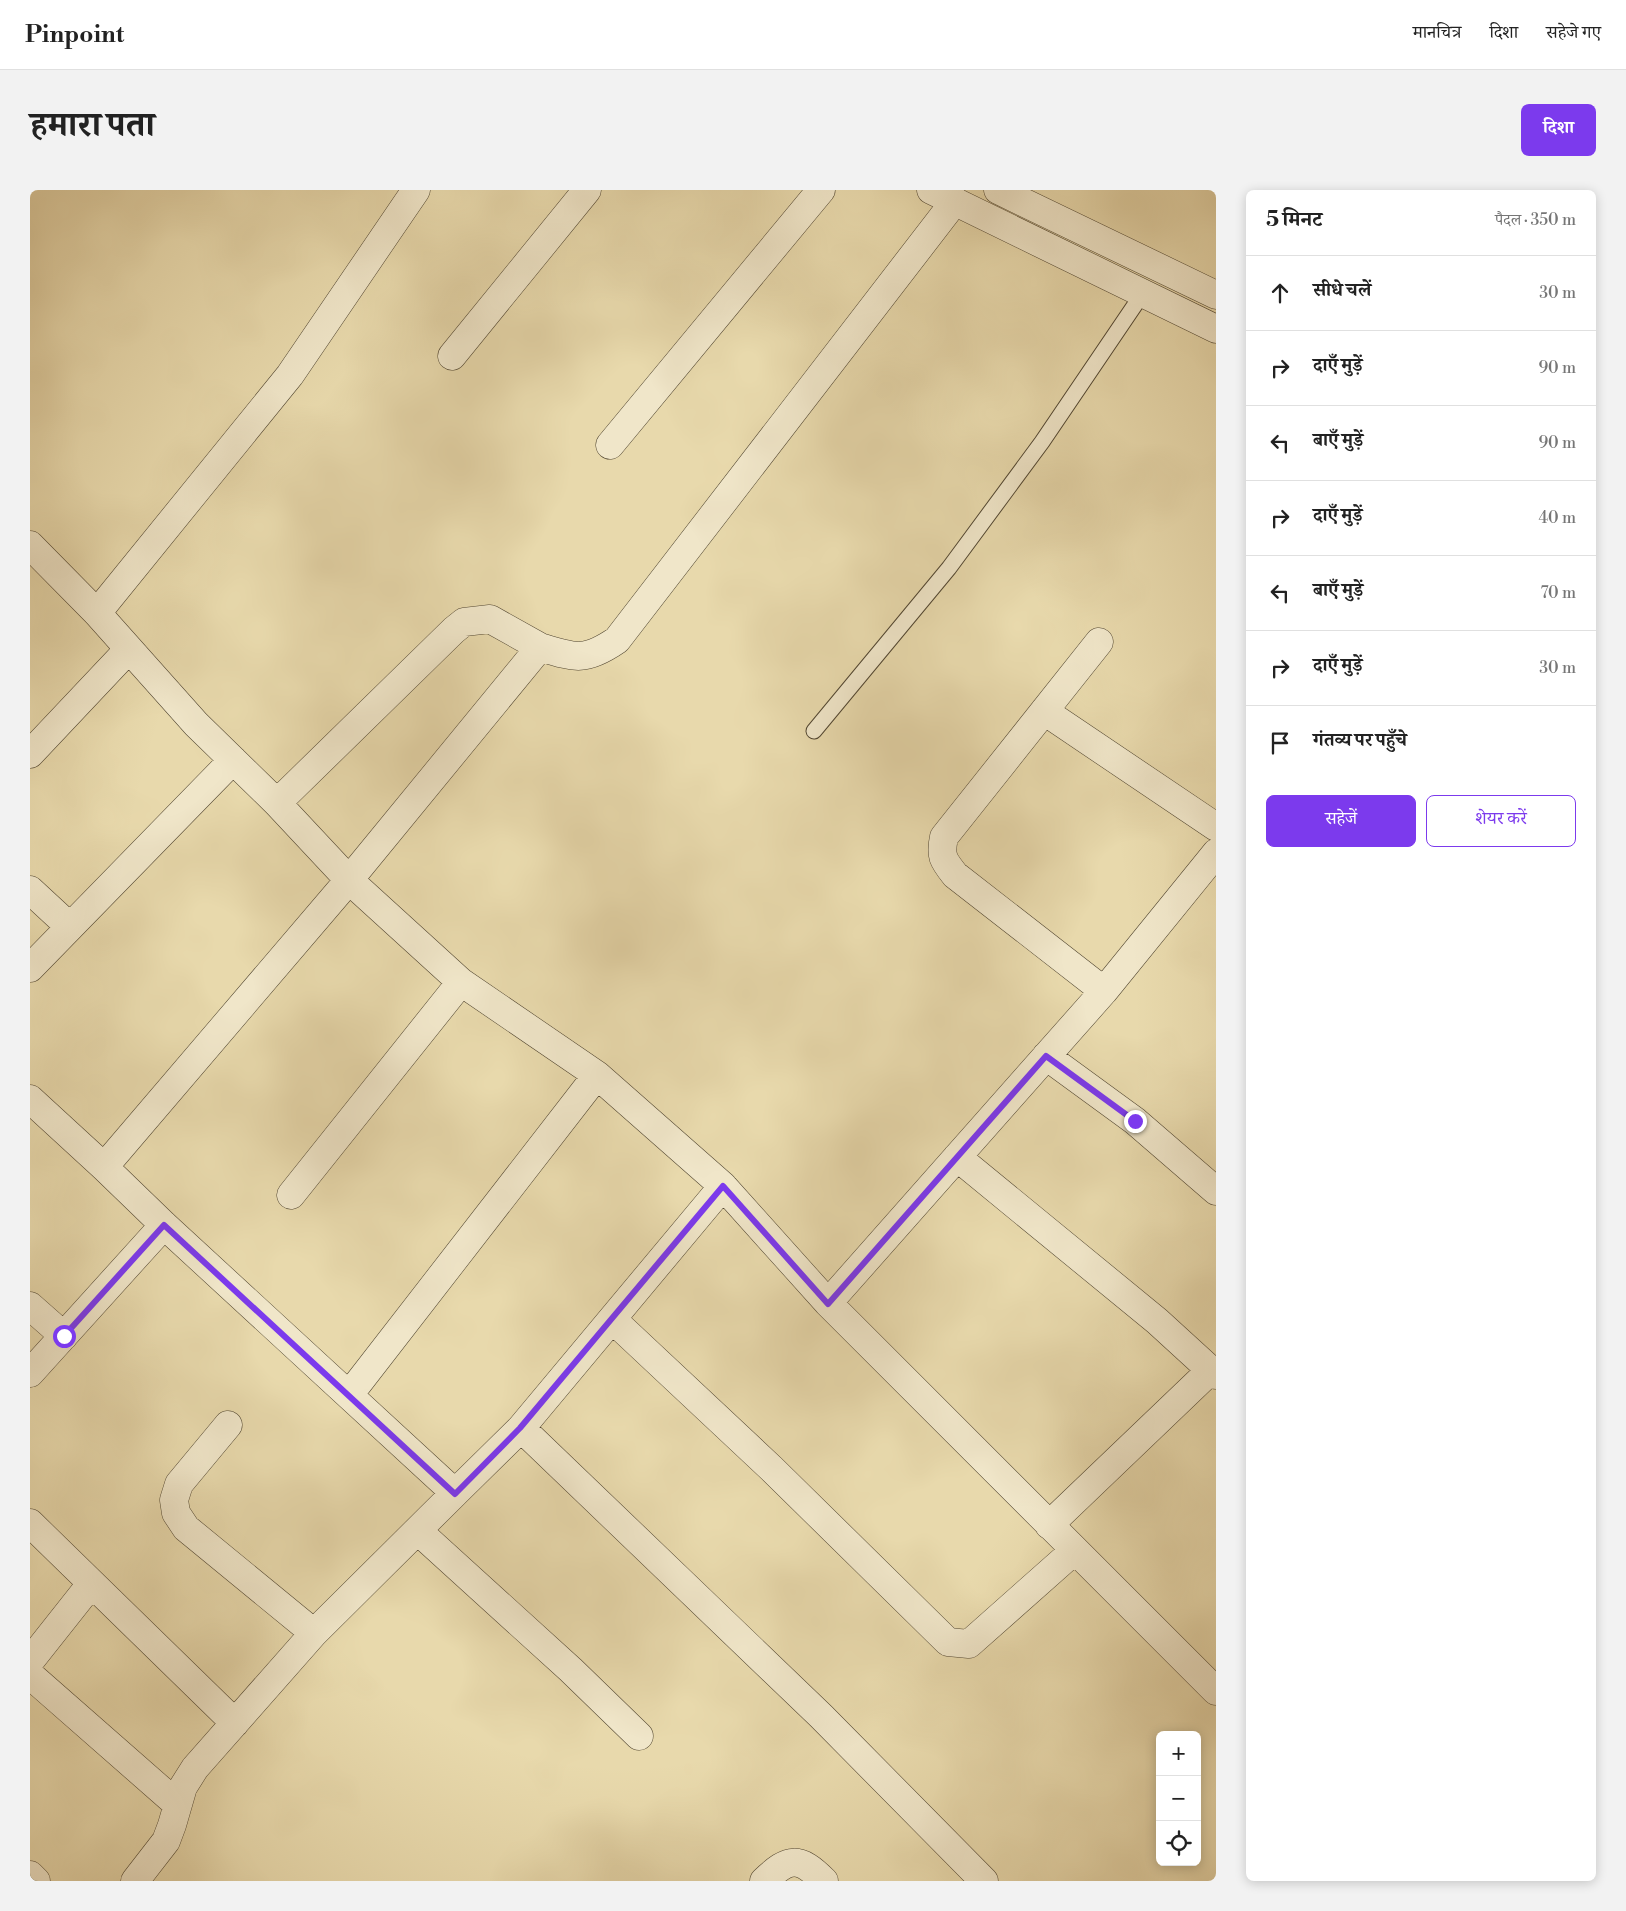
<!DOCTYPE html>
<html lang="hi">
<head>
<meta charset="utf-8">
<style>
  :root { --surface:#fff; --page:#f2f2f2; --text:#222; --muted:#767676; --line:#e0e0e0; --accent:#7c3aed }
  body { margin:0; font-family:"Libre Bodoni","Noto Serif Devanagari",serif; background:var(--page); color:var(--text) }
  .controls { position:absolute; right:15px; bottom:15px; display:grid; overflow:hidden; border-radius:8px; box-shadow:0 2px 12px #0003 }
  .controls button { width:45px; height:45px; display:grid; place-items:center; padding:0; border:0; border-bottom:1px solid var(--line); background:var(--surface); color:var(--text); font:25px sans-serif }
  .stop { position:absolute; width:15px; height:15px; margin:-11px; border:4px solid #7c3aed; border-radius:50%; background:#fff }
  .stop.end { background:#7c3aed; border-color:#fff; box-shadow:0 1px 5px #0008 }
  .list { margin:0; padding:0; list-style:none }
  h2 { display:flex; justify-content:space-between; align-items:center; height:65px; margin:0; padding:0 20px; font-size:21px }
  h2 small { font-size:16px; font-weight:400; color:var(--muted) }
  .list li { display:grid; grid-template-columns:32px 1fr auto; gap:15px; align-items:center; box-sizing:border-box; height:75px; padding:0 20px; border-top:1px solid var(--line) }
  .list b { display:block; font-size:19px; white-space:nowrap }
  .list em { font-size:16px; font-style:normal; color:var(--muted) }
  .actions { display:flex; gap:10px; padding:15px 20px }
  .actions a { flex:1; padding:11px 0; border:1px solid var(--accent); border-radius:8px; text-align:center; font-size:18px; color:var(--accent) }
  .actions .main { background:var(--accent); color:#fff }
  .icon { flex:none; width:28px; height:28px; fill:none; stroke:currentColor; stroke-width:2; stroke-linecap:round; stroke-linejoin:round }
  .map { position:relative; flex:none; width:1186px; height:1691px; overflow:hidden; border-radius:8px }
  header { display:flex; align-items:center; gap:30px; box-sizing:border-box; height:70px; padding:0 25px; background:var(--surface); border-bottom:1px solid var(--line) }
  header strong { font-size:24px }
  nav { display:flex; gap:28px; margin-inline-start:auto; font-size:18px }
  .intro { display:flex; align-items:center; justify-content:space-between; box-sizing:border-box; height:120px; padding:0 30px }
  h1 { margin:0; font-size:35px }
  .button { padding:12px 22px; border-radius:8px; background:var(--accent); color:#fff; font-size:18px; font-weight:700 }
  main { display:flex; gap:30px; padding:0 30px }
  aside { flex:1; background:var(--surface); border-radius:8px; box-shadow:0 2px 12px #0003 }
  .map>svg:first-child { display:block }
  .lines { fill:none; stroke-linecap:round; stroke-linejoin:round }
  .service-casing { stroke:#524732; stroke-width:17 }
  .minor-casing { stroke:#524732; stroke-width:29 }
  .tertiary-casing { stroke:#524732; stroke-width:29 }
  .service { stroke:#f0e6c9; stroke-width:15 }
  .minor { stroke:#f0e6c9; stroke-width:28 }
  .tertiary { stroke:#f0e6c9; stroke-width:28 }
  .route { stroke:#7c3aed; stroke-width:6 }
</style>
</head>
<body>
<header>
<strong>Pinpoint</strong>
<nav><a>मानचित्र</a><a>दिशा</a><a>सहेजे गए</a></nav>
</header>
<div class="intro"><h1>हमारा पता</h1><a class="button">दिशा</a></div>
<main>
<div class="map">
<svg width="1186" height="1691" viewBox="0 0 1186 1691">
  <rect width="100%" height="100%" fill="#e8d9ac"/>
  <filter id="stains"><feTurbulence type="fractalNoise" baseFrequency=".004" numOctaves="4"/><feColorMatrix values="0 0 0 0 .2 0 0 0 0 .09 0 0 0 0 .02 0 0 0 .5 -.17"/></filter>
  <radialGradient id="worn" r=".72"><stop offset=".6" stop-color="#630" stop-opacity="0"/><stop offset="1" stop-color="#630" stop-opacity=".3"/></radialGradient>
  <g class="lines">
    <g class="service-casing">
      <path id="service" d="M 784,541 L 919,378 L 1012,252 L 1113,103"/>
    </g>
    <g class="minor-casing">
      <path id="minor" d="M 422,166 L 557,0
        M 580,255 L 791,0
        M 0,355 L 67,423 L 166,534 L 247,613 L 319,690 L 431,792 L 567,885 L 693,996 L 491,1238 L 425,1303 L 134,1035 L 74,977 L 319,690 L 510,457 C 545,468 555,472 587,450 L 925,11
        M 67,423 L 260,185 L 386,0
        M 1069,452 L 914,647 C 910,666 913,670 925,685 L 1074,801
        M 1014,521 L 1186,637
        M 0,564 L 99,459
        M 247,613 L 424,440 L 434,432 L 460,429 L 510,457
        M 0,700 L 40,737
        M 0,778 L 203,570
        M 1016,866 L 1105,931 L 1186,1001
        M 0,909 L 74,977
        M 927,967 L 1127,1131 L 1186,1185
        M 693,996 L 798,1113 L 1074,801 L 1186,663
        M 261,1005 L 431,792
        M 798,1113 L 1186,1501
        M 0,1116 L 34,1146
        M 582,1129 L 742,1279 L 918,1452 L 939,1454 L 1045,1360
        M 0,1183 L 134,1035
        M 319,1205 L 567,885
        M 198,1235 L 149,1294 L 144,1310 L 146,1323 L 156,1338 L 284,1443
        M 491,1238 L 791,1526 L 954,1691
        M 0,1333 L 205,1533
        M 1019,1335 L 1181,1180
        M 388,1341 L 541,1480 L 609,1546
        M 0,1471 L 61,1394
        M 0,1485 L 147,1614
        M 0,1685 L 6,1691
        M 105,1691 L 136,1651 L 142,1635 L 153,1597 L 165,1578 L 284,1443 L 425,1303
        M 734,1691 C 759,1667 769,1666 794,1691"/>
    </g>
    <g class="tertiary-casing">
      <path id="tertiary" d="M 901,0 L 1186,139
        M 968,0 L 1186,105"/>
    </g>
    <use href="#service" class="service"/>
    <use href="#minor" class="minor"/>
    <use href="#tertiary" class="tertiary"/>
  </g>
  <g class="lines">
    <path class="route" d="M 34,1146 L 134,1035 L 425,1304 L 490,1238 L 693,996 L 798,1114 L 1016,866 L 1105,931"/>
  </g>
  <rect width="100%" height="100%" filter="url(#stains)"/>
  <rect width="100%" height="100%" fill="url(#worn)"/>
</svg>
<div class="controls">
<button>+</button>
<button>−</button>
<button><svg class="icon" aria-label="locate" viewBox="0 0 24 24"><circle cx="12" cy="12" r="6"/><path d="M12 2v4M12 18v4M2 12h4M18 12h4"/></svg></button>
</div>
<div class="stop" style="left:34px;top:1146px"></div>
<div class="stop end" style="left:1105px;top:931px"></div>
</div>
<aside>
<h2>5 मिनट<small>पैदल · 350 m</small></h2>
<ul class="list">
<li><svg class="icon" aria-label="ahead" viewBox="0 0 24 24"><path d="M12 20V5M6 11l6-6 6 6"/></svg><div><b>सीधे चलें</b></div><em>30 m</em></li>
<li><svg class="icon" aria-label="right" viewBox="0 0 24 24"><path d="M7 20v-9h11M14 6l5 5-5 5"/></svg><div><b>दाएँ मुड़ें</b></div><em>90 m</em></li>
<li><svg class="icon" aria-label="left" viewBox="0 0 24 24"><path d="M17 20v-9H6M10 6l-5 5 5 5"/></svg><div><b>बाएँ मुड़ें</b></div><em>90 m</em></li>
<li><svg class="icon" aria-label="right" viewBox="0 0 24 24"><path d="M7 20v-9h11M14 6l5 5-5 5"/></svg><div><b>दाएँ मुड़ें</b></div><em>40 m</em></li>
<li><svg class="icon" aria-label="left" viewBox="0 0 24 24"><path d="M17 20v-9H6M10 6l-5 5 5 5"/></svg><div><b>बाएँ मुड़ें</b></div><em>70 m</em></li>
<li><svg class="icon" aria-label="right" viewBox="0 0 24 24"><path d="M7 20v-9h11M14 6l5 5-5 5"/></svg><div><b>दाएँ मुड़ें</b></div><em>30 m</em></li>
<li><svg class="icon" aria-label="arrive" viewBox="0 0 24 24"><path d="M6 21V4h12l-3 4 3 4H6"/></svg><div><b>गंतव्य पर पहुँचे</b></div></li>
</ul>
<div class="actions"><a class="main">सहेजें</a><a>शेयर करें</a></div>
</aside>
</main>
</body>
</html>
